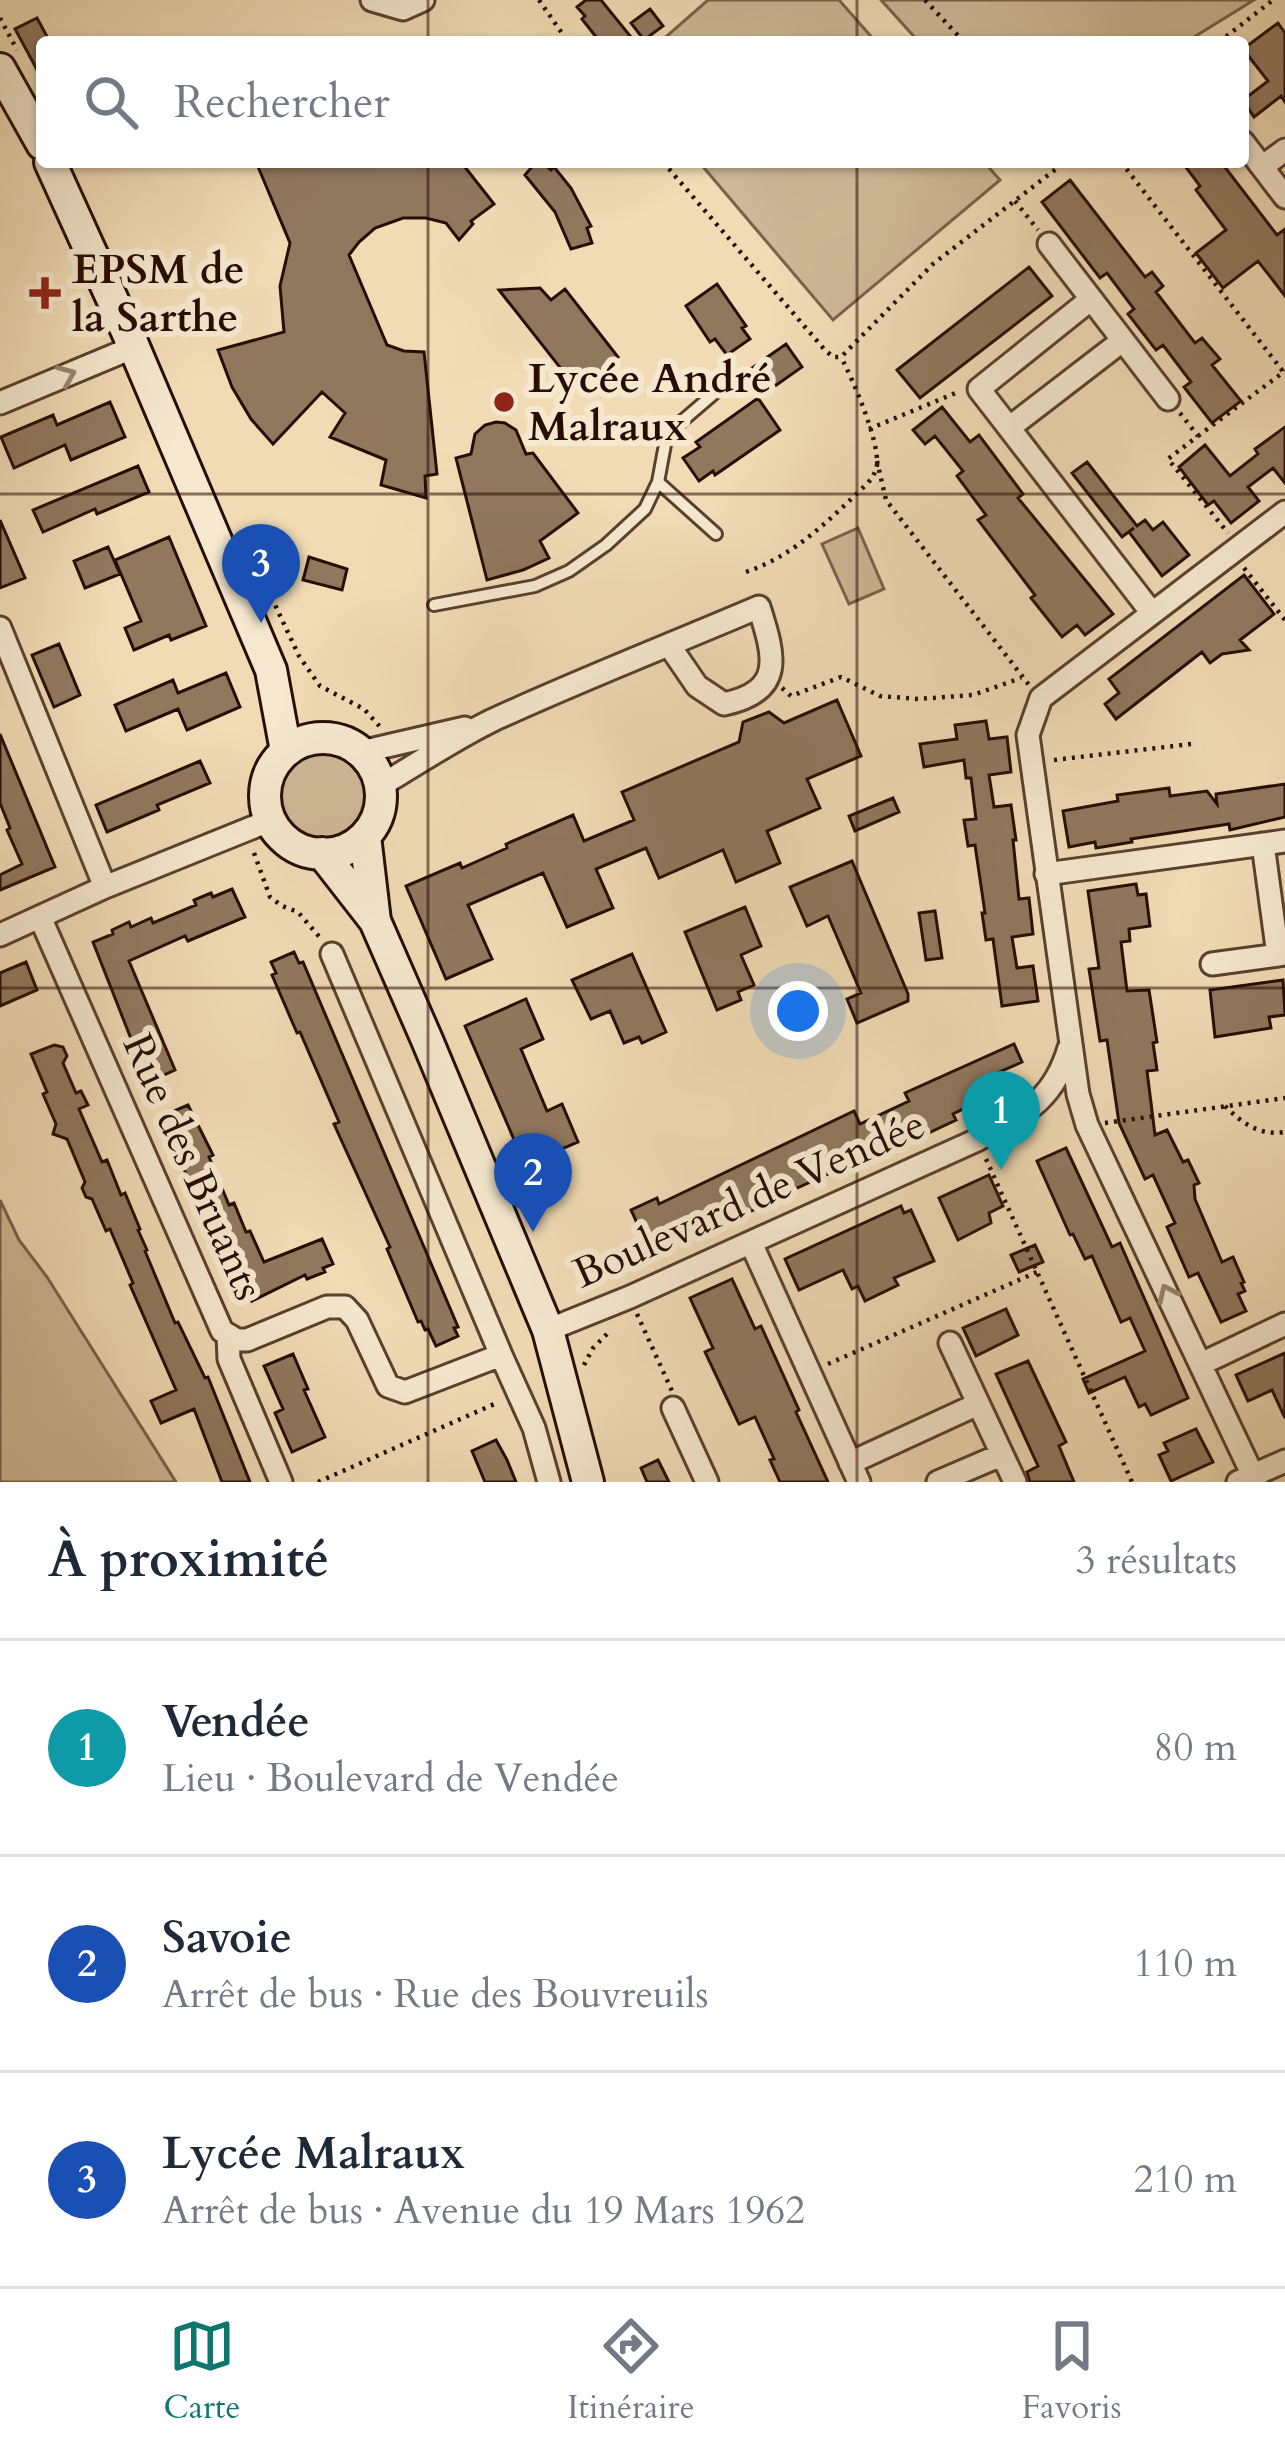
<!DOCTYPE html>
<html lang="fr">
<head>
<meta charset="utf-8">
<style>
  :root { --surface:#fff; --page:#f6f6f7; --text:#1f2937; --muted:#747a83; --line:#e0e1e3; --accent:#0f766e }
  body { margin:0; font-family:Cardo,serif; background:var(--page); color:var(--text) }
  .you { position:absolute; left:798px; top:1011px; width:42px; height:42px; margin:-30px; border:9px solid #fff; border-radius:50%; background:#1a73e8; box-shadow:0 0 0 18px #1a73e833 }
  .badge { display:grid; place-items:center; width:78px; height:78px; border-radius:50%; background:var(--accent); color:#fff; font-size:39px; font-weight:700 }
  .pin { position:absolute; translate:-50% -99px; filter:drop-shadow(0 3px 6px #0008) }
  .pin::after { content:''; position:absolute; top:63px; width:42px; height:36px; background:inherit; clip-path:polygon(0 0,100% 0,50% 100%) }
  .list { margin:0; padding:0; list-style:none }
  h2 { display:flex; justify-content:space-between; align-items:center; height:156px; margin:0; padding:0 48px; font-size:51px }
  h2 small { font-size:39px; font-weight:400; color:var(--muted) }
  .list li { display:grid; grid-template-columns:78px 1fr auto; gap:36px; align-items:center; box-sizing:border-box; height:216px; padding:0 48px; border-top:3px solid var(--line) }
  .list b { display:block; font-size:45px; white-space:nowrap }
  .list p { margin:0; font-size:39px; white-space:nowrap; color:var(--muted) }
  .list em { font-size:39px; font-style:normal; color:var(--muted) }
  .icon { flex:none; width:66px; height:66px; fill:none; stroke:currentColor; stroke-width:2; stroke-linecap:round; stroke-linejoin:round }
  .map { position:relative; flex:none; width:1285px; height:1482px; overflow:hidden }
  .search { position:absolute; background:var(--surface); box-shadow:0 3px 9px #0004; left:36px; right:36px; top:36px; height:132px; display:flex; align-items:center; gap:30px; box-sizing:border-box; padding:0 42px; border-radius:12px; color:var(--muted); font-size:45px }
  .sheet { height:804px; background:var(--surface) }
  nav { display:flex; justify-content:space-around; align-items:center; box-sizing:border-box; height:168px; border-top:3px solid var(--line); background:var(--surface); font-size:33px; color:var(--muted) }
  nav a { display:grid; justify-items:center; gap:6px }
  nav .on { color:var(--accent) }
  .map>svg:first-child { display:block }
  .green { fill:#ceb897; stroke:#7b624c; stroke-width:3 }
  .building { fill:#90785f; stroke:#280d02; stroke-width:3 }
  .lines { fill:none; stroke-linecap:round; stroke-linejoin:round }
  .lane-casing { stroke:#5a402f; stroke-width:16 }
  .street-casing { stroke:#5a402f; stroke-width:27 }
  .secondary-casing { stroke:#280d02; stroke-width:36 }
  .path { stroke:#280d02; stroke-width:4.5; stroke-dasharray:3 6; stroke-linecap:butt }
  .lane { stroke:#f5e8cf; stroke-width:10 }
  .street { stroke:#f5e8cf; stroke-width:21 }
  .secondary { stroke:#f5e8cf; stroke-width:30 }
  .oneway { stroke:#998573 }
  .grid { fill:none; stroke:#280d02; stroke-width:3; stroke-opacity:0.55 }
  .poi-dot { fill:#8f2418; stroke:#f5e8cf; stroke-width:4.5 }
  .labels { text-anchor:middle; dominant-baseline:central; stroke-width:12; stroke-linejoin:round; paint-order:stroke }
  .poi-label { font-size:42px; font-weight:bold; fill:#280d02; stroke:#f5e8cf; text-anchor:start }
  .street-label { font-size:42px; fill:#280d02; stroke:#f5e8cf }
</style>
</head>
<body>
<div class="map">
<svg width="1285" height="1482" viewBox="0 0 1285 1482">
  <rect width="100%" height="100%" fill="#f0dbb5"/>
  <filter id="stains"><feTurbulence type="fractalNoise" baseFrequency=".00167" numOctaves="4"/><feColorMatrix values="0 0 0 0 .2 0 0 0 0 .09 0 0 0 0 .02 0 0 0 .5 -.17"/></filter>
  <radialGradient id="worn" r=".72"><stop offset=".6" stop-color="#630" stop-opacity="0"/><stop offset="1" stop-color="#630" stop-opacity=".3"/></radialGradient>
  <path class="green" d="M 708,0 L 839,0 L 876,42 L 660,42 Z
    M 881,0 L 1254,0 L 1186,42 L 919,42 Z
    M 699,162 L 984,162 L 1000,180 L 833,320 Z
    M 858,528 L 884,589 L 849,604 L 822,544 Z
    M276 795a47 47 0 1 1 94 0a47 47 0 1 1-94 0Z
    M 0,1200 L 19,1240 L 47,1277 L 176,1482 L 0,1482 Z"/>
  <path class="building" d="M 586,0 L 601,0 L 635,42 L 600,42 L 582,19 L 585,16 L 577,7 Z
    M 650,9 L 663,26 L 644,40 L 631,23 Z
    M 37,18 L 50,42 L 42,42 L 42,79 L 15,29 Z
    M 1278,23 L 1285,33 L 1285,102 L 1281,96 L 1254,117 L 1243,100 L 1268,81 L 1243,49 Z
    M 256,162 L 461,162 L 494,204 L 471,221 L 473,224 L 459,240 L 446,223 L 426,218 L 403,218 L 375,228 L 359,242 L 349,255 L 387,345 L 404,351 L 424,352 L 437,474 L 425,476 L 426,498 L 381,485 L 386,460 L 330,437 L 345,413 L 322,392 L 273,444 L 251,419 L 232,387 L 218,350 L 284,332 L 280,286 L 290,243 Z
    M 536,162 L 542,162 L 551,170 L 554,167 L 571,188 L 591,226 L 587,228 L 592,243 L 571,249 L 555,212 L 525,175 Z
    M 1182,162 L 1221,162 L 1277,235 L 1285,229 L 1285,296 L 1258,261 L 1223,288 L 1196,253 L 1226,230 L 1196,190 L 1200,186 Z
    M 1070,180 L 1145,277 L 1152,272 L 1163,286 L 1156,292 L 1195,343 L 1202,338 L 1220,359 L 1212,365 L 1241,401 L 1212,423 L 1184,387 L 1191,382 L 1163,345 L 1156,350 L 1128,314 L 1134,309 L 1107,273 L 1100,278 L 1042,202 Z
    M 1029,267 L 1052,296 L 920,398 L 897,370 Z
    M 717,284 L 746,326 L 742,328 L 750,339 L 727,355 L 715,339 L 710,342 L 686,306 Z
    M 540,288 L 551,300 L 565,289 L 618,357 L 595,375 L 599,380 L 577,389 L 499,290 Z
    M 786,344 L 802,367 L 768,391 L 752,368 Z
    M 758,398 L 780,430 L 715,475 L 713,471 L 699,481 L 683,458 L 700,447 L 696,442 Z
    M 110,402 L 125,437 L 71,460 L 65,445 L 14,468 L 1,437 L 53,415 L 57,425 Z
    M 942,407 L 970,442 L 979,435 L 1023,494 L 1018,498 L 1113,614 L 1085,635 L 1077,625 L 1062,637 L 1031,598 L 1035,595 L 978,520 L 986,515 L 957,476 L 963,471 L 935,436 L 925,444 L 913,430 Z
    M 496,422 L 505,423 L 516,430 L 526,454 L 533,453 L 578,513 L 540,541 L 549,558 L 523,570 L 487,580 L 456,458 L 471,454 L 475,434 L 485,425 Z
    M 1285,427 L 1285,483 L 1273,468 L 1248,487 L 1259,501 L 1231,523 L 1214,501 L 1208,505 L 1179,467 L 1205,445 L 1230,476 L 1258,454 L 1255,449 Z
    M 1087,462 L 1137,526 L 1145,520 L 1153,530 L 1163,522 L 1189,555 L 1162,576 L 1129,532 L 1134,528 L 1122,537 L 1072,473 Z
    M 138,466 L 149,492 L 97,514 L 95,509 L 43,532 L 33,510 Z
    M 0,520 L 25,578 L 0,588 Z
    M 169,537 L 206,626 L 171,640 L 169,635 L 134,650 L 125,628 L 141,621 L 115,560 Z
    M 108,547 L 120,574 L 85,588 L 74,561 Z
    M 309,557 L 347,569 L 342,590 L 303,580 Z
    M 1244,575 L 1274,614 L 1240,640 L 1249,650 L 1222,654 L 1210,663 L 1202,652 L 1116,719 L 1105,704 L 1119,693 L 1109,679 Z
    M 59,644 L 80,695 L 54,707 L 32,655 Z
    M 226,673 L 240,707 L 187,730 L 178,709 L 126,731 L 115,705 L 173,680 L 178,693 Z
    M 837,700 L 861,756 L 807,779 L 820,808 L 767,831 L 780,863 L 736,882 L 723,850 L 659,878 L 646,848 L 596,869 L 613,908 L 567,927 L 543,873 L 468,905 L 492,959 L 446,979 L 406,886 L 460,863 L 462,868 L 507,848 L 506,844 L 573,815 L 584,841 L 634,820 L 622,792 L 739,742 L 743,722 L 769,712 L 784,723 Z
    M 986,721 L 989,739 L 1007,737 L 1011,772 L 989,775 L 994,807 L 1011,805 L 1016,840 L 1013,840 L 1019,899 L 1029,898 L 1033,934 L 1012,937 L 1017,968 L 1033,966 L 1038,1001 L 1002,1006 L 993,939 L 986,940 L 982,913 L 985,913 L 975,845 L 968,846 L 964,820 L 976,819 L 971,778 L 966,778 L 964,760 L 924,767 L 920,744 L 957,739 L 955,725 Z
    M 0,734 L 55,867 L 0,890 L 0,875 L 22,864 L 7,830 L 10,828 L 0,803 Z
    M 200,761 L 210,783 L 157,805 L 159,810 L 107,832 L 96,805 Z
    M 1285,784 L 1285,817 L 1230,830 L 1229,824 L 1131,839 L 1132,842 L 1096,848 L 1095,842 L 1069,847 L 1063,811 L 1118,801 L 1117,795 L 1169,788 L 1170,796 L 1207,791 L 1217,804 L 1216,794 Z
    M 893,798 L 899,812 L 855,831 L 849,816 Z
    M 852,861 L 908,994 L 908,1001 L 857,1023 L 847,999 L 861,993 L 828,916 L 807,926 L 790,887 Z
    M 1136,884 L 1138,895 L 1146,894 L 1150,926 L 1129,929 L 1130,941 L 1121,942 L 1127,991 L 1149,990 L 1157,1042 L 1153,1043 L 1157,1070 L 1147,1071 L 1155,1135 L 1167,1130 L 1183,1162 L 1188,1160 L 1199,1183 L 1194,1185 L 1195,1199 L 1222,1262 L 1233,1257 L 1244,1282 L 1241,1283 L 1245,1291 L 1238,1294 L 1246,1311 L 1221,1322 L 1198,1273 L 1189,1277 L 1167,1227 L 1175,1223 L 1153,1175 L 1145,1179 L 1119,1123 L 1107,1040 L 1100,1041 L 1089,969 L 1099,968 L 1088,891 Z
    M 232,889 L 245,917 L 188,941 L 185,936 L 129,961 L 175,1070 L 148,1082 L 93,942 L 113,934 L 112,930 L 129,922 L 131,927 L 151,918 L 153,923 L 196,905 L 194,900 L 211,893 L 213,897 Z
    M 745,907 L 761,946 L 741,955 L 754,985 L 738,992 L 741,1000 L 717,1010 L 685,932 Z
    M 935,911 L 942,958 L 926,960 L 919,913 Z
    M 294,952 L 299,963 L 303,962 L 458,1327 L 454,1328 L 458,1336 L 436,1346 L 428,1329 L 425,1330 L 421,1321 L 418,1322 L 387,1249 L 390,1247 L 334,1124 L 339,1122 L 300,1032 L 297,1033 L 272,975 L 276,973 L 271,962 Z
    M 632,954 L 666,1032 L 642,1043 L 639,1037 L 624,1043 L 610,1011 L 591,1019 L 572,980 Z
    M 26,962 L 37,990 L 0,1006 L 0,973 Z
    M 1283,980 L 1285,1015 L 1269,1017 L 1271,1028 L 1215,1037 L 1210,990 Z
    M 526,999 L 543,1039 L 521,1049 L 547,1111 L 562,1104 L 578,1142 L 525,1165 L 465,1026 Z
    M 1014,1044 L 1022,1062 L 995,1074 L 1002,1090 L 953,1114 L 956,1120 L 884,1154 L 875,1158 L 873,1154 L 775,1198 L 712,1233 L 704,1237 L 700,1228 L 650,1251 L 631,1210 L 657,1198 L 659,1204 L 854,1111 L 860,1124 L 909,1101 L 905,1093 Z
    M 54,1045 L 63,1047 L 67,1056 L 63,1063 L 76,1093 L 81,1091 L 88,1105 L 79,1109 L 102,1162 L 107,1160 L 121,1195 L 125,1193 L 140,1229 L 138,1230 L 147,1250 L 145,1251 L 175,1323 L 178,1322 L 205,1378 L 208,1377 L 250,1482 L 222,1482 L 194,1409 L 161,1423 L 151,1401 L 176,1390 L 130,1285 L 133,1283 L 110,1229 L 106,1231 L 92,1199 L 86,1197 L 82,1188 L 85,1182 L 67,1139 L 53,1134 L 56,1124 L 43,1094 L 47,1092 L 31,1054 Z
    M 188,1105 L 213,1155 L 209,1157 L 229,1205 L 234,1203 L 246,1232 L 250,1231 L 264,1262 L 322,1239 L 333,1264 L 323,1268 L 325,1272 L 307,1279 L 305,1275 L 252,1301 L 251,1297 L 241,1301 L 183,1167 L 186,1166 L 162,1116 Z
    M 1066,1148 L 1112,1247 L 1120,1243 L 1188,1398 L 1151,1415 L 1145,1404 L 1139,1407 L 1125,1377 L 1089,1393 L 1083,1379 L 1145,1351 L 1130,1318 L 1121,1322 L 1092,1256 L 1085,1259 L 1073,1234 L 1070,1235 L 1037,1161 Z
    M 989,1175 L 1003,1206 L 989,1213 L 991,1223 L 958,1240 L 939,1198 Z
    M 901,1206 L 904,1213 L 911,1210 L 934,1261 L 894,1278 L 898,1285 L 865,1301 L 858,1286 L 852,1289 L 843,1270 L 799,1290 L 785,1259 Z
    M 1035,1245 L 1043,1262 L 1019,1272 L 1011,1255 Z
    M 732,1279 L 755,1329 L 761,1326 L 799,1410 L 796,1412 L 828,1482 L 780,1482 L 770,1460 L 774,1459 L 755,1417 L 739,1424 L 705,1352 L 713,1348 L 690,1298 Z
    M 1006,1309 L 1018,1335 L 976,1356 L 963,1328 Z
    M 1285,1353 L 1285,1418 L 1272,1390 L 1248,1401 L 1236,1375 Z
    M 293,1354 L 308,1389 L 304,1390 L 325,1437 L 292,1452 L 275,1413 L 283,1409 L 264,1366 Z
    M 1028,1361 L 1066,1442 L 1059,1446 L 1074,1482 L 1030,1482 L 1027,1472 L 1038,1466 L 996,1374 Z
    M 1196,1429 L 1213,1462 L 1171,1481 L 1159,1455 L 1168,1451 L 1164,1443 Z
    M 496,1440 L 507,1460 L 516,1482 L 485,1482 L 472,1451 Z
    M 658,1460 L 669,1482 L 647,1482 L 641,1468 Z"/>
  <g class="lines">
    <g class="lane-casing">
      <path id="lane" d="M 658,482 L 716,534
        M 434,605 L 535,586 L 569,571 L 606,545 L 645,509 L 658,482 L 667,434 L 731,379"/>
    </g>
    <g class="street-casing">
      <path id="street" d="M 372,0 L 403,9 L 423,0
        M 1243,142 L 1285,197
        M 1262,167 L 1285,150
        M 1049,244 L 1168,399
        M 1090,300 L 979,389 L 1152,613
        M 0,403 L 134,347
        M 1009,428 L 1122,341
        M 0,628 L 105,887
        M 361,752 L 465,728
        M 380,786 C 417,764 454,739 493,720 C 580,680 670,645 759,607 C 774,655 786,691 724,704 L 697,686 L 669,645
        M 1263,844 L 1278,955 L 1285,954
        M 1046,874 L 1285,841
        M 40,917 L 222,1331 L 237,1340 L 247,1340 L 327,1307 L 345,1307 L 357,1320 L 388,1386 L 405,1392 L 501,1355
        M 0,935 L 105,887 L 271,820
        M 332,954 L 501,1355 L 534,1428 L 549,1482
        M 1212,964 L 1278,955
        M 751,1243 L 859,1482
        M 548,1330 L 630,1297 L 977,1140 C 1023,1114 1053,1102 1069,1048
        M 228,1336 L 229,1359 L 281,1482
        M 950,1343 L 1015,1482
        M 1201,1364 L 1285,1324
        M 673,1408 L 707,1482
        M 850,1463 L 978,1404
        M 938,1482 L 1001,1455
        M 1238,1482 L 1285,1461
        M 1256,1482 L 1087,1125 L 1078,1094 L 1028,735 L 1041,698 L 1285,512"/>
    </g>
    <g class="secondary-casing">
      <path id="secondary" d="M 0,69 L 42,144
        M 50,162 L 134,347 L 271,670 L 286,751
        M265 796a58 58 0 1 1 116 0a58 58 0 1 1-116 0Z
        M 365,836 L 375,921
        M 322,853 L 375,921 L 427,1040 L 548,1330 L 588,1482"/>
    </g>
    <path class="path" d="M 539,0 L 568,42
      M 925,0 L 964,42
      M 0,18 L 17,50
      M 1219,42 L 1273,0
      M 663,162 L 824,349 L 833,357 L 841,357 L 933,264 L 1065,162
      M 1121,162 L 1285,374
      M 1015,201 L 1038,230
      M 1180,413 L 1198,436 L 1168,459 L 1228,533
      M 869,429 L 958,392
      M 1198,436 L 1285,371
      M 877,461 L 886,500 L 1029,685
      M 1244,568 L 1285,620
      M 746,572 C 796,555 831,518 868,483 C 873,476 875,474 877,465 C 879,440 853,380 841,357
      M 260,573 L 299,656 L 320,686 L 364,709 L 382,729
      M 782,688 L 791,696 L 841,677 L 880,696 L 918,699 L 973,695 L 1021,678
      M 1054,760 L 1191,744
      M 254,853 L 270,897 L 282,906 L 298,912 L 322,940
      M 1225,1106 C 1242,1123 1259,1136 1285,1132
      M 1105,1123 L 1285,1098
      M 986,1159 L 1132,1482
      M 637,1314 L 672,1391
      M 828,1364 L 1037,1272
      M 584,1365 L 593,1348 L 609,1332
      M 318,1482 L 499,1402"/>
    <use href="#lane" class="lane"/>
    <use href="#street" class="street"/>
    <use href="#secondary" class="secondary"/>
  </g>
  <defs><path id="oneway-chevron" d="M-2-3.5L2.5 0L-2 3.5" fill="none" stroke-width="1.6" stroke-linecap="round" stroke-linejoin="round" transform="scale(3)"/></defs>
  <g class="oneway">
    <use href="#oneway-chevron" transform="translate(67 375) rotate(-23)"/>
    <use href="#oneway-chevron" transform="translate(1167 1293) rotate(-115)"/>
  </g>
  <path class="grid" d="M 428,0 L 428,42M 857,0 L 857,42M 428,162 L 428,1482M 857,162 L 857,1482M 0,494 L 1285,494M 0,988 L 1285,988"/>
  <g class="poi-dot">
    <path d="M39 275h12v12h12v12h-12v12h-12v-12h-12v-12h12z"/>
    <circle cx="504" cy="402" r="12"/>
  </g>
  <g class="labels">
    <g class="poi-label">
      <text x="72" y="269">EPSM de<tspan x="72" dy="48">la Sarthe</tspan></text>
      <text x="528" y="378">Lycée André<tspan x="528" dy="48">Malraux</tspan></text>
    </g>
    <g class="street-label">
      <text transform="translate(193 1167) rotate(66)">Rue des Bruants</text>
      <text transform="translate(749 1199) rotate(-24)">Boulevard de Vendée</text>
    </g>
  </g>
  <rect width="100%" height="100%" filter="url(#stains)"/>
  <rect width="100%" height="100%" fill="url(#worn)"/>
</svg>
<div class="you"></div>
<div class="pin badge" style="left:1001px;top:1170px;background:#0f9aa8">1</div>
<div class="pin badge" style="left:533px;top:1232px;background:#1a4fb4">2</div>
<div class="pin badge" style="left:261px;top:623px;background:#1a4fb4">3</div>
<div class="search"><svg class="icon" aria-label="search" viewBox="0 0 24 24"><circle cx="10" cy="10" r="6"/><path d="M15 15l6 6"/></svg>Rechercher</div>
</div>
<section class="sheet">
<h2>À proximité<small>3 résultats</small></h2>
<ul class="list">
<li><span class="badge" style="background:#0f9aa8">1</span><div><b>Vendée</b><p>Lieu · Boulevard de Vendée</p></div><em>80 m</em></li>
<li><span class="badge" style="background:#1a4fb4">2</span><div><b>Savoie</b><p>Arrêt de bus · Rue des Bouvreuils</p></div><em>110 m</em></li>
<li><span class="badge" style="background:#1a4fb4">3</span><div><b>Lycée Malraux</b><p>Arrêt de bus · Avenue du 19 Mars 1962</p></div><em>210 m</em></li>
</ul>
</section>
<nav>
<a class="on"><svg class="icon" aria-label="map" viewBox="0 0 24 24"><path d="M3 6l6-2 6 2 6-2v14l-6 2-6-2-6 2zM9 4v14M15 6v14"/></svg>Carte</a>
<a><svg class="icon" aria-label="directions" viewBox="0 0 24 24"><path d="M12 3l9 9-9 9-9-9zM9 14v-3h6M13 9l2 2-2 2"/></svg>Itinéraire</a>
<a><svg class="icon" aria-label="saved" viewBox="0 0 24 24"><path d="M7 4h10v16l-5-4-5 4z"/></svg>Favoris</a>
</nav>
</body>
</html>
